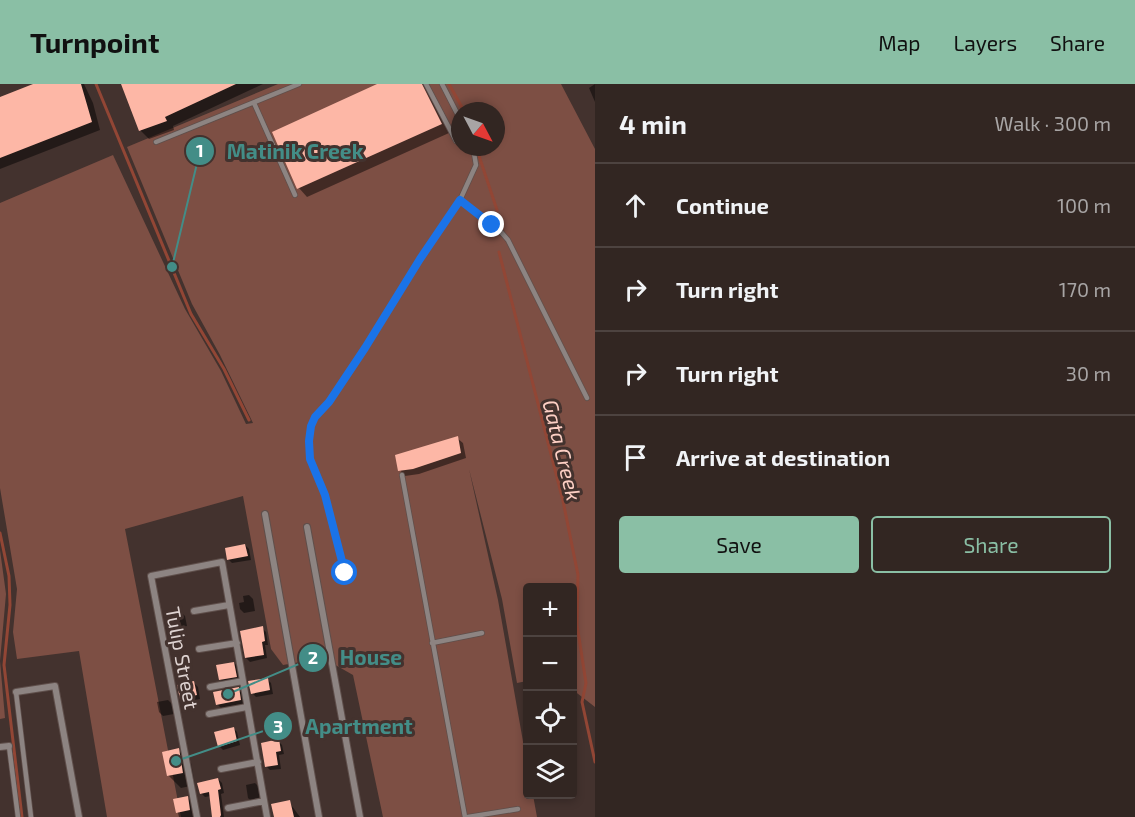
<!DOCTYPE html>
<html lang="en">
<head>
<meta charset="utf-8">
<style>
  :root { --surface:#322622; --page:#3d322f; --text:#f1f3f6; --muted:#a8a5a5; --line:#4d4340; --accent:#8abfa5 }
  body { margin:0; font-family:"Exo 2",sans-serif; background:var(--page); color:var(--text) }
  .controls { position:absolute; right:18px; bottom:18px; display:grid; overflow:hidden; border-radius:6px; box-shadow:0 3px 9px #0003 }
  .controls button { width:54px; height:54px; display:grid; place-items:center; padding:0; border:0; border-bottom:2px solid var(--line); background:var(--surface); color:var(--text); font:30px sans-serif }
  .compass { position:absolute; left:451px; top:18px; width:54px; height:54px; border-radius:50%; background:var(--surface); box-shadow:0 3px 9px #0003; rotate:131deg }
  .stop { position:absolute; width:18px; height:18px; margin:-14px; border:4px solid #1a73e8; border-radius:50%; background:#fff }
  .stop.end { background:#1a73e8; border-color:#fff; box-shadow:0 2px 6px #0008 }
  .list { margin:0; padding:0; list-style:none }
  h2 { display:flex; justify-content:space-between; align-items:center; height:78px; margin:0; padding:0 24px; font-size:26px }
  h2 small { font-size:20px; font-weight:400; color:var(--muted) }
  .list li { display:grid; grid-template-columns:39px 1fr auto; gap:18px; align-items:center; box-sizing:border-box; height:84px; padding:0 24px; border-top:2px solid var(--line) }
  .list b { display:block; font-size:22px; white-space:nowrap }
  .list em { font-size:20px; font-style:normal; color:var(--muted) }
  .actions { display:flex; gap:12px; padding:18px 24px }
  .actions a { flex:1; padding:14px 0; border:2px solid var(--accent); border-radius:6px; text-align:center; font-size:21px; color:var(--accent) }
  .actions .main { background:var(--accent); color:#111 }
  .icon { flex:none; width:33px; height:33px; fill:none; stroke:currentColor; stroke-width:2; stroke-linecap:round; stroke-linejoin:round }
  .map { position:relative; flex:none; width:595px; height:733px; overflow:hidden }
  header { display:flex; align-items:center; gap:36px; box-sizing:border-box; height:84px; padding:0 30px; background:var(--accent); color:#111 }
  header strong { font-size:28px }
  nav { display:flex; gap:33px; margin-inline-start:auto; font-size:21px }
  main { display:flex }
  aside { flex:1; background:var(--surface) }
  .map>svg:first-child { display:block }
  .green { fill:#7d4f44; fill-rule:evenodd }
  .shadow { fill:#0007 }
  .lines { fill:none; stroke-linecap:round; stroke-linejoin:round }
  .stream { stroke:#924635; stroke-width:3 }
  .building { fill:#fdb7a6 }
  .lane-casing { stroke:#5f4f4b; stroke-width:6 }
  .street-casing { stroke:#5f4f4b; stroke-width:8 }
  .lane { stroke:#8d8482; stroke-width:4.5 }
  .street { stroke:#8d8482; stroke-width:6 }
  .route { stroke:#1a73e8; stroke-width:8 }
  .labels { text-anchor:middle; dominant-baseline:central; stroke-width:6; stroke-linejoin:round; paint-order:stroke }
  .street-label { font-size:20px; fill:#ded3d1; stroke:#43322e }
  .water-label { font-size:21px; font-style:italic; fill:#fdcfc4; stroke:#43322e }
  .leader { fill:none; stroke:#438d87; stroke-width:2 }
  .callout-dot { fill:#438d87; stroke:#43322e; stroke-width:2 }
  .mark-label { font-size:18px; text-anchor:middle; font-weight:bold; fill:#fff }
  .callout-label { font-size:21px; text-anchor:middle; font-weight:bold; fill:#438d87; stroke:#43322e; stroke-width:6; stroke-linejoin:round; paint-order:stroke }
</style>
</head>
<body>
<header>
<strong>Turnpoint</strong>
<nav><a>Map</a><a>Layers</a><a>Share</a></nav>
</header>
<main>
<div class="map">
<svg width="595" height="733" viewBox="0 0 595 733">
  <rect width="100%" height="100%" fill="#43322e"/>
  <path class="green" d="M 278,0 L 561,0 L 595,65 L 595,623 L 573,606 L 572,503 L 528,503 L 527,597 L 517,599 L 502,515 L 469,385 L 498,516 L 527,680 L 528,710 L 533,711 L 537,733 L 383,733 L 353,591 L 323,574 L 283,581 L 271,565 L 243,412 L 125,445 L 181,733 L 107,733 L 79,567 L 17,575 L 13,548 L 17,505 L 0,404 L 0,119 L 113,71 L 185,225 L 221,287 L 246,340 L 253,339 L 220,271 L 192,220 L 127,63 ZM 460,27 L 496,27 L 496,63 L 460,63 Z
    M 0,466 L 6,510 L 0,577 L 5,634 L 0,635 Z"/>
  <path class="shadow" d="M 37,0 L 84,0 L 93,19 L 100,46 L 0,85 L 0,15 Z
    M 123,0 L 263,0 L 173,42 L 174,46 L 149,55 L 141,47 Z
    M 381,0 L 428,0 L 430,12 L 449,49 L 307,113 L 299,104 L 274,48 Z
    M 595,0 L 595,18 L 589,4 Z
    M 457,354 L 463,359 L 466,374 L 419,390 L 405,392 L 400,386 Z
    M 245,461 L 249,465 L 251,476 L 232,479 L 228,475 Z
    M 249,511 L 253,515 L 255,527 L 244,529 L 240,525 L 239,519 L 244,518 L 243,512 Z
    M 181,528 L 185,532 L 187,542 L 176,545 L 172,541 L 171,530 Z
    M 262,544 L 266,548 L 268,561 L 265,561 L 267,574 L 250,578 L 246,574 Z
    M 234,579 L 238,583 L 240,596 L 224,599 L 220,595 Z
    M 267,595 L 271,599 L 273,610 L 256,613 L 252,609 Z
    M 194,599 L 198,603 L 200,615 L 185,618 L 181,614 Z
    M 238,605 L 242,609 L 244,620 L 221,624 L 217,620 Z
    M 168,616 L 172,620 L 174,630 L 163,632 L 159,628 L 157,618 Z
    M 233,644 L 237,648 L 240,661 L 223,666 L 219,662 Z
    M 278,657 L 282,661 L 284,670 L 279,671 L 281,685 L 270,686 L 266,682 Z
    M 178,666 L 191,679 L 195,701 L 181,704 L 168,691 Z
    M 218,695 L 222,699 L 224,709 L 221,710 L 224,733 L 213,733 L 211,712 L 205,713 L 201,709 Z
    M 255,699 L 259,703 L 261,716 L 252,718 L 248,714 L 246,701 Z
    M 187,713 L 191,717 L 194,733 L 179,733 L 175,716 Z
    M 289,718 L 300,733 L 275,733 Z"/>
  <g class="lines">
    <path class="stream" d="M 96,0 L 191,230 L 224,285 L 249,336
      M 449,0 L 464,27
      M 476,63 L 497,126
      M 499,168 L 563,417 L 578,491 L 577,541 L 586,599 L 582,618 L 595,678
      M 0,449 L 9,492 L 10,521 L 4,581 L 22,733"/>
  </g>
  <path class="building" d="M 33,0 L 81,0 L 92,38 L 0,74 L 0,13 Z
    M 121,0 L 236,0 L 165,33 L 167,37 L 139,47 Z
    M 377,0 L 422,0 L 442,40 L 297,105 L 272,48 Z
    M 458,352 L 461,369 L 413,385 L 398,387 L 395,371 Z
    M 245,460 L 248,472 L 227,476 L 225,464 Z
    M 263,542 L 265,557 L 262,558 L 264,571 L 245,574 L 240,547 Z
    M 234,578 L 237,593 L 219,596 L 216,581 Z
    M 268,594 L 270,606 L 251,610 L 248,597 Z
    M 194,597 L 197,611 L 180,615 L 177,601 Z
    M 239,603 L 241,616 L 216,621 L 213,608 Z
    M 234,643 L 237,657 L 218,663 L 214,648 Z
    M 279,655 L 281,667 L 276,668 L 278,681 L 265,683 L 261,659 Z
    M 179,664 L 183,689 L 167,692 L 162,668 Z
    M 218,694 L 221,705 L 218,706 L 221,731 L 220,733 L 212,733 L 209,708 L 200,710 L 197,699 Z
    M 188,712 L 190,726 L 176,729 L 173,715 Z
    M 290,716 L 294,733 L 274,733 L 271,720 Z"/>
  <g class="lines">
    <g class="lane-casing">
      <path id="lane" d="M 426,0 L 456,57
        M 442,0 L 460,35
        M 254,19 L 295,111
        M 156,58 L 299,0
        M 460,116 L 501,148 L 508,156 L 587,314
        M 402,391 L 465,733
        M 345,489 L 325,411 L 310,375 L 309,357 L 311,342 L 315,332 L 329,318 L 365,264 L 420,175 L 460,116 L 476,81 L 473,63
        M 432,559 L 482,549
        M 16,608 L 31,733
        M 9,662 L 18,733
        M 468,733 L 518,725"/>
    </g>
    <g class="street-casing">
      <path id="street" d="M 265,430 L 319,733
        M 307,443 L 360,733
        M 194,527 L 229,521
        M 199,565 L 237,559
        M 210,603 L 243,597
        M 16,608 L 55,602 L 79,733
        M 209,630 L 247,623
        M 0,663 L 9,662
        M 221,685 L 258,678
        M 228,724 L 264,717
        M 197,733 L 151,492 L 222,478 L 267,733"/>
    </g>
    <use href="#lane" class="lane"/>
    <use href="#street" class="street"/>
  </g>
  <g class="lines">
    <path class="route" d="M 345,489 L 325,411 L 310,375 L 309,357 L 311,342 L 315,333 L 329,318 L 365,264 L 420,175 L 460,116 L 492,141"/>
  </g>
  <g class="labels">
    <g class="street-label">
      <text transform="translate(183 574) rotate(79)">Tulip Street</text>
    </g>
    <g class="water-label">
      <text transform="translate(563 366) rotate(76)">Gata Creek</text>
    </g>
  </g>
  <path class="leader" d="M172 183L200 67M228 610L313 574M176 677L278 642"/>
  <g class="callout-dot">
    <circle cx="172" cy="183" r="6"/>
    <circle cx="228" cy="610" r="6"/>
    <circle cx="176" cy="677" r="6"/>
    <circle cx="200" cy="67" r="15"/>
    <circle cx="313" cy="574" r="15"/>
    <circle cx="278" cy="642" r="15"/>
  </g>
  <g class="mark-label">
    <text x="200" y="73">1</text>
    <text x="313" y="580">2</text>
    <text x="278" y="649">3</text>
  </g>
  <g class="callout-label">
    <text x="295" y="75">Matinik Creek</text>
    <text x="371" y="581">House</text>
    <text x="359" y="650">Apartment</text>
  </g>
</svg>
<div class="controls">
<button>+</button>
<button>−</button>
<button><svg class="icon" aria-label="locate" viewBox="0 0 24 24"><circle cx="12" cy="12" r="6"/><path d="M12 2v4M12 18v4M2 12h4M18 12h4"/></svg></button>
<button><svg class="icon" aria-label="layers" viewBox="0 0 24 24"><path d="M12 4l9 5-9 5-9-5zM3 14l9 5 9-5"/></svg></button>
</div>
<svg class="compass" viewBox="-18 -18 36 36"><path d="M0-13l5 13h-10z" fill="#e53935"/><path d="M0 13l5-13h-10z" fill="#a8a5a5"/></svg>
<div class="stop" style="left:345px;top:489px"></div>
<div class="stop end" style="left:492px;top:141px"></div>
</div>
<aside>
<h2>4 min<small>Walk · 300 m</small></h2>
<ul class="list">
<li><svg class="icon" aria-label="ahead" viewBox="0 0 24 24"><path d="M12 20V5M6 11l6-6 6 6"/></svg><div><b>Continue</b></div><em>100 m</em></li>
<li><svg class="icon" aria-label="right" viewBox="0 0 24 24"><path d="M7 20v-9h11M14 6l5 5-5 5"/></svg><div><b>Turn right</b></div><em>170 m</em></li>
<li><svg class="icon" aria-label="right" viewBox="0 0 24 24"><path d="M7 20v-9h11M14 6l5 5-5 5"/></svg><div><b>Turn right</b></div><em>30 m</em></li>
<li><svg class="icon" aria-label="arrive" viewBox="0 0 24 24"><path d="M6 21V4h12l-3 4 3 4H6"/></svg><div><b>Arrive at destination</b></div></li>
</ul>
<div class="actions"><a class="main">Save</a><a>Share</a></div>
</aside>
</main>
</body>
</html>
